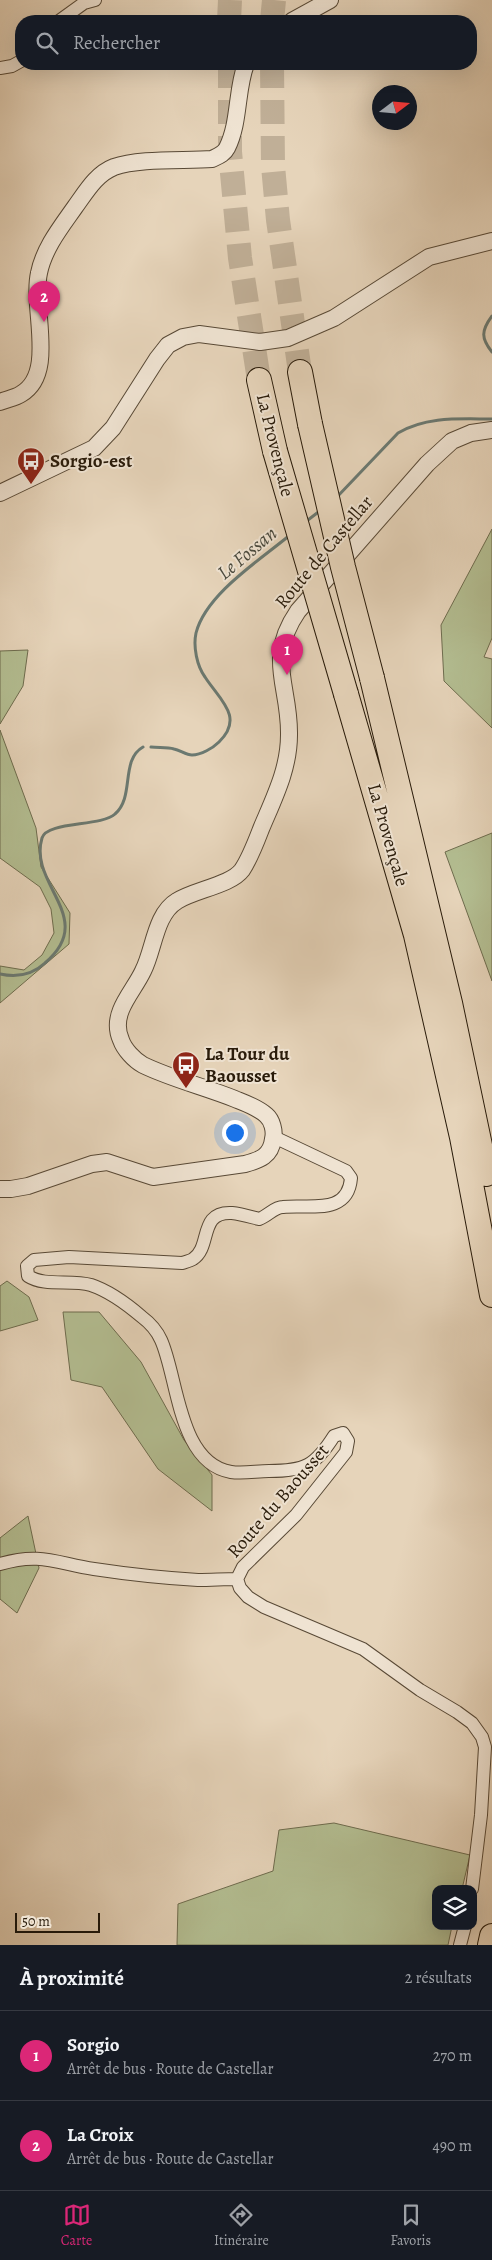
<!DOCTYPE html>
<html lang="fr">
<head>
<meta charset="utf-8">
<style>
  :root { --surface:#171b24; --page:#20242c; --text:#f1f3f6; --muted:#9ea1a6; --line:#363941; --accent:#db2777 }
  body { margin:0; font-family:Alegreya,serif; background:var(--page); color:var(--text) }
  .controls { position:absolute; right:15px; bottom:15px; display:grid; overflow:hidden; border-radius:10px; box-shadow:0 5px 20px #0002 }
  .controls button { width:45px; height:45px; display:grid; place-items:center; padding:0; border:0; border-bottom:1px solid var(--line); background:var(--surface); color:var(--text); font:25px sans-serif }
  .compass { position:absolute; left:372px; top:85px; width:45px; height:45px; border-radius:50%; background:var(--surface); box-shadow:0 5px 20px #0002; rotate:74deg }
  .scale { position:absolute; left:15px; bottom:12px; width:85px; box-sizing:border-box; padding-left:5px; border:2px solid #291b0a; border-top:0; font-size:14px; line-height:18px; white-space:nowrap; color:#291b0a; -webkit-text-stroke:4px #efe3d2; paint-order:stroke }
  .you { position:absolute; left:234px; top:1132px; width:18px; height:18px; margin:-12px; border:4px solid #fff; border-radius:50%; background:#1a73e8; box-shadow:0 0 0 8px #1a73e833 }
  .badge { display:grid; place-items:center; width:32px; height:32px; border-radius:50%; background:var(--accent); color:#fff; font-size:16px; font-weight:700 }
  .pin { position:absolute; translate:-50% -41px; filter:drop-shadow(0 1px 2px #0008) }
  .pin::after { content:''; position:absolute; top:26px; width:18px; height:15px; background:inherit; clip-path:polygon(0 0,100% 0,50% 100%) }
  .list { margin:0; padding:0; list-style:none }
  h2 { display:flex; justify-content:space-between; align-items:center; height:65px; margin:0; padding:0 20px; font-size:21px }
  h2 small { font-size:16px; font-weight:400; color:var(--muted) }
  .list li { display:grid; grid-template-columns:32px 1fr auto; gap:15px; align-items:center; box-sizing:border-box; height:90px; padding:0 20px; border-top:1px solid var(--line) }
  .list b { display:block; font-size:19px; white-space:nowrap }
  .list p { margin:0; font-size:16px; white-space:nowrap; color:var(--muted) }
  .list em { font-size:16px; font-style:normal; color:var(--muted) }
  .icon { flex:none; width:28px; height:28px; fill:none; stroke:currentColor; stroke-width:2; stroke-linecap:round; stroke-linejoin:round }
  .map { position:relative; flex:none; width:492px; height:1945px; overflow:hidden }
  .search { position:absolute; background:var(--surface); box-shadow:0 5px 20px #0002; left:15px; right:15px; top:15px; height:55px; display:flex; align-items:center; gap:12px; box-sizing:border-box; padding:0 18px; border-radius:20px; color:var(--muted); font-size:19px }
  .sheet { height:245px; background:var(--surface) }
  nav { display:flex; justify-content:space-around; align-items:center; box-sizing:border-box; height:70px; border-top:1px solid var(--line); background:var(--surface); font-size:14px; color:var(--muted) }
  nav a { display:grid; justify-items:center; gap:2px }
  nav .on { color:var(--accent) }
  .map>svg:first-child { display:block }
  .green { fill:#b3bd91; stroke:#6e6c4e }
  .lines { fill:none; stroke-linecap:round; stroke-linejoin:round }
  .stream { stroke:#6b7971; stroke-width:3 }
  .motorway-tunnel { stroke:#c0af97; stroke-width:24; stroke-dasharray:24 12; stroke-linecap:butt }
  .minor-casing { stroke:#584936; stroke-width:14 }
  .tertiary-casing { stroke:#584936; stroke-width:18 }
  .motorway-casing { stroke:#291b0a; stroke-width:26 }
  .minor { stroke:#efe3d2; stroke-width:12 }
  .tertiary { stroke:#efe3d2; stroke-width:16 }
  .motorway { stroke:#e6d4ba; stroke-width:24 }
  .motorway-bridge-casing { stroke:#291b0a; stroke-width:26; stroke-linecap:butt }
  .motorway-bridge { stroke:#e6d4ba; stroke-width:24 }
  .labels { text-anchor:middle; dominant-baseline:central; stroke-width:4; stroke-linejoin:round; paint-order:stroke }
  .street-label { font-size:19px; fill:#291b0a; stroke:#efe3d2 }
  .poi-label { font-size:19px; font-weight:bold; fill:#291b0a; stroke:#efe3d2; text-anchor:start }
  .water-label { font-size:20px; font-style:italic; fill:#4a4a3e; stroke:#efe3d2 }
</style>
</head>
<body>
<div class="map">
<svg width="492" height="1945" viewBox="0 0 492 1945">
  <rect width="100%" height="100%" fill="#e6d4ba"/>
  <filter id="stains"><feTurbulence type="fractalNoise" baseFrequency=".004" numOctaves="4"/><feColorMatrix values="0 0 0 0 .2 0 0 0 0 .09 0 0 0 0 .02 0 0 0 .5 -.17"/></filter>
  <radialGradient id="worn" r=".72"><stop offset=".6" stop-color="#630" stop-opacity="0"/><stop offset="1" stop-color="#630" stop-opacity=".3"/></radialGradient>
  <path class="green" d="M 492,529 L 492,638 L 484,657 L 492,659 L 492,728 L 444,681 L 441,625 Z
    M 28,650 L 23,686 L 0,724 L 0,651 Z
    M 0,730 L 36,828 L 41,867 L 70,913 L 69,944 L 0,1003 L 0,966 L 24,970 L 42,955 L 54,933 L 51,909 L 40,887 L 0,858 Z
    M 492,833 L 492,981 L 445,852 Z
    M 7,1281 L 29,1297 L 38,1320 L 0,1331 L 0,1286 Z
    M 63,1312 L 99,1312 L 141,1362 L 184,1440 L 212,1475 L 212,1511 L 158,1469 L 102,1387 L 71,1380 Z
    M 28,1516 L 39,1568 L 17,1613 L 0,1599 L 0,1538 Z
    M 334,1823 L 470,1855 L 462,1889 L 436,1889 L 436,1926 L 452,1926 L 448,1945 L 177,1945 L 178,1904 L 273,1871 L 279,1830 Z"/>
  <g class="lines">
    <path class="stream" d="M 492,316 C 481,331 481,338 492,352
      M 336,498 L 398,433 C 427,416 460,419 492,419
      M 304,523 L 321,510
      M 151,747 C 158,748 167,747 174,749 C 180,750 186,755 192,755 C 201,755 213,748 219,742 C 245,717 219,699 205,677 C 197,666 193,647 196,633 C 206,594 260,560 290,535
      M 0,974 C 18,978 32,975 45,963 C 98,918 28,885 42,838 C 47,821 101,827 115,814 C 135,797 120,760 143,747"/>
    <path class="motorway-tunnel" d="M 229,21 L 230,0
      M 272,21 L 274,0
      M 230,64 L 230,152 L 240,258 L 259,380
      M 272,64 L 273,166 L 278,220 L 300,372"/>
    <g class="minor-casing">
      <path id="minor" d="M 59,21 L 84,3 L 95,0
        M 0,68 L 12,66 L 21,61
        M 0,1564 C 40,1552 56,1563 94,1569 C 127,1574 165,1578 198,1580 C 211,1580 224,1579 237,1579
        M 237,1579 L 243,1567 L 296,1515 L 346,1452 L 348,1441 L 343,1433 L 334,1436 C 315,1466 305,1471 269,1471 C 257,1471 243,1474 231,1472 C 178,1463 178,1377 161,1340 C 157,1331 150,1323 142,1317 C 128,1305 109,1291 91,1285 C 71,1279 45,1287 28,1276 L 27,1266 L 34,1260 L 69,1257 L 182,1263 C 185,1262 190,1261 193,1259 C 212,1247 198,1211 232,1213 C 241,1214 251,1217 259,1219 C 268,1216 274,1207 283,1207 C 309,1204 348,1216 351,1178 L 346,1171 L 274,1137
        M 237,1579 L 240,1588 L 248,1597 L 264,1607 L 363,1649 L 420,1690 L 457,1712 L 472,1723 L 482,1737 L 485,1747 L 481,1815 L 472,1889
        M 460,1945 L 465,1926"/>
    </g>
    <g class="tertiary-casing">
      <path id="tertiary" d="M 292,21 L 330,0
        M 0,402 C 7,399 15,398 21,394 C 57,373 31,308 39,273 C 44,248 61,227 75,207 C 86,192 96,174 114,167 C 139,158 184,161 212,159 C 218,156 224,154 227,148 C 240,122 236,90 246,64
        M 0,493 L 94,448 L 113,428 L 157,359 L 168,345 L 183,337 L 199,334 L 260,342 L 288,338 L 334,318 L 429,257 L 492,241
        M 0,1189 L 11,1189 L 28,1186 L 92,1164 L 107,1162 L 153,1177 L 245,1164 C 260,1160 271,1156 273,1139 C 275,1131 272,1120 266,1115 C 257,1107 245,1103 235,1099 C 205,1087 172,1079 143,1065 C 134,1060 124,1049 121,1040 C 117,1031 117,1020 121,1010 C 126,997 137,984 143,971 C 154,950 155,914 177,901 C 194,890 231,885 242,870 C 250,858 256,842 261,829 C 274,798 289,769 289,735 C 290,685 265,659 298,611 L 427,464 L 452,441 L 471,433 L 492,430"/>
    </g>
    <g class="motorway-casing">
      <path id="motorway" d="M 300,372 L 310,424
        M 259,380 L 275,451
        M 372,678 L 450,1003 L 486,1174
        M 346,694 L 416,935 L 462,1137 L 492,1295
        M 490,1945 L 492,1936"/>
    </g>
    <use href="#minor" class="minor"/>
    <use href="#tertiary" class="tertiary"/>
    <use href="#motorway" class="motorway"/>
    <g class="motorway-bridge-casing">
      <path id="motorway-bridge" d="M 310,424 L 343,567 L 372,678
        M 275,451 L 346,694"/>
    </g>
    <use href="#motorway-bridge" class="motorway-bridge"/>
  </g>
  <defs>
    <g id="bus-pin" transform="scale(1.4375)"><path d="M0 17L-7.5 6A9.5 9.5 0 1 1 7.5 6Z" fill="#8f2418" stroke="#efe3d2"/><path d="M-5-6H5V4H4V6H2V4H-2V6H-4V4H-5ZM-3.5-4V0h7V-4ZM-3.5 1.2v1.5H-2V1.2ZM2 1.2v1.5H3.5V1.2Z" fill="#fff"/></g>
  </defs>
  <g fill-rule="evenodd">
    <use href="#bus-pin" x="31" y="461"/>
    <use href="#bus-pin" x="186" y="1065"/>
  </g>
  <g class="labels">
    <g class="street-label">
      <text transform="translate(275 445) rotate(76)">La Provençale</text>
      <text transform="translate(324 552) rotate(-50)">Route de Castellar</text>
      <text transform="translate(388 835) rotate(74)">La Provençale</text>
      <text transform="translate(278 1501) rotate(-49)">Route du Baousset</text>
    </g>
    <g class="poi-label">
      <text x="50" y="461">Sorgio-est</text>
      <text x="205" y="1054">La Tour du<tspan x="205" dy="22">Baousset</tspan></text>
    </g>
    <g class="water-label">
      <text transform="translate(247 553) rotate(-40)">Le Fossan</text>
    </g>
  </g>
  <rect width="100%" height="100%" filter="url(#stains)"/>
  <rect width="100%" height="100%" fill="url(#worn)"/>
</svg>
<div class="controls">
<button><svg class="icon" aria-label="layers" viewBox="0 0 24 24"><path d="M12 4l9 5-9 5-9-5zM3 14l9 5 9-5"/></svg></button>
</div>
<svg class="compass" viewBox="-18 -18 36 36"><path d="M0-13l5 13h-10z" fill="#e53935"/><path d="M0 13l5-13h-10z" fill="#9ea1a6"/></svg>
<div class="scale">50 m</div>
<div class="you"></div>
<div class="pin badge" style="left:287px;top:675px">1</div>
<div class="pin badge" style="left:44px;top:322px">2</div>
<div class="search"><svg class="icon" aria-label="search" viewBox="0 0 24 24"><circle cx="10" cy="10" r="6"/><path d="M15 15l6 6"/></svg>Rechercher</div>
</div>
<section class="sheet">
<h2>À proximité<small>2 résultats</small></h2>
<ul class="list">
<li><span class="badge">1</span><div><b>Sorgio</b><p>Arrêt de bus · Route de Castellar</p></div><em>270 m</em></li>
<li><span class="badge">2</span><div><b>La Croix</b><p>Arrêt de bus · Route de Castellar</p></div><em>490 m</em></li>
</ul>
</section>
<nav>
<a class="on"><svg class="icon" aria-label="map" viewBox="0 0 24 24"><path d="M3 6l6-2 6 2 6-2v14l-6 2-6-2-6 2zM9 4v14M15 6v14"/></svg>Carte</a>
<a><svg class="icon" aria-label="directions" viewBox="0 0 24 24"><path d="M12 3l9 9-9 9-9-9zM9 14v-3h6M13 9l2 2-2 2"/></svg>Itinéraire</a>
<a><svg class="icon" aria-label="saved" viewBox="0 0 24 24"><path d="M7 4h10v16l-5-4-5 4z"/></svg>Favoris</a>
</nav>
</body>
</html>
